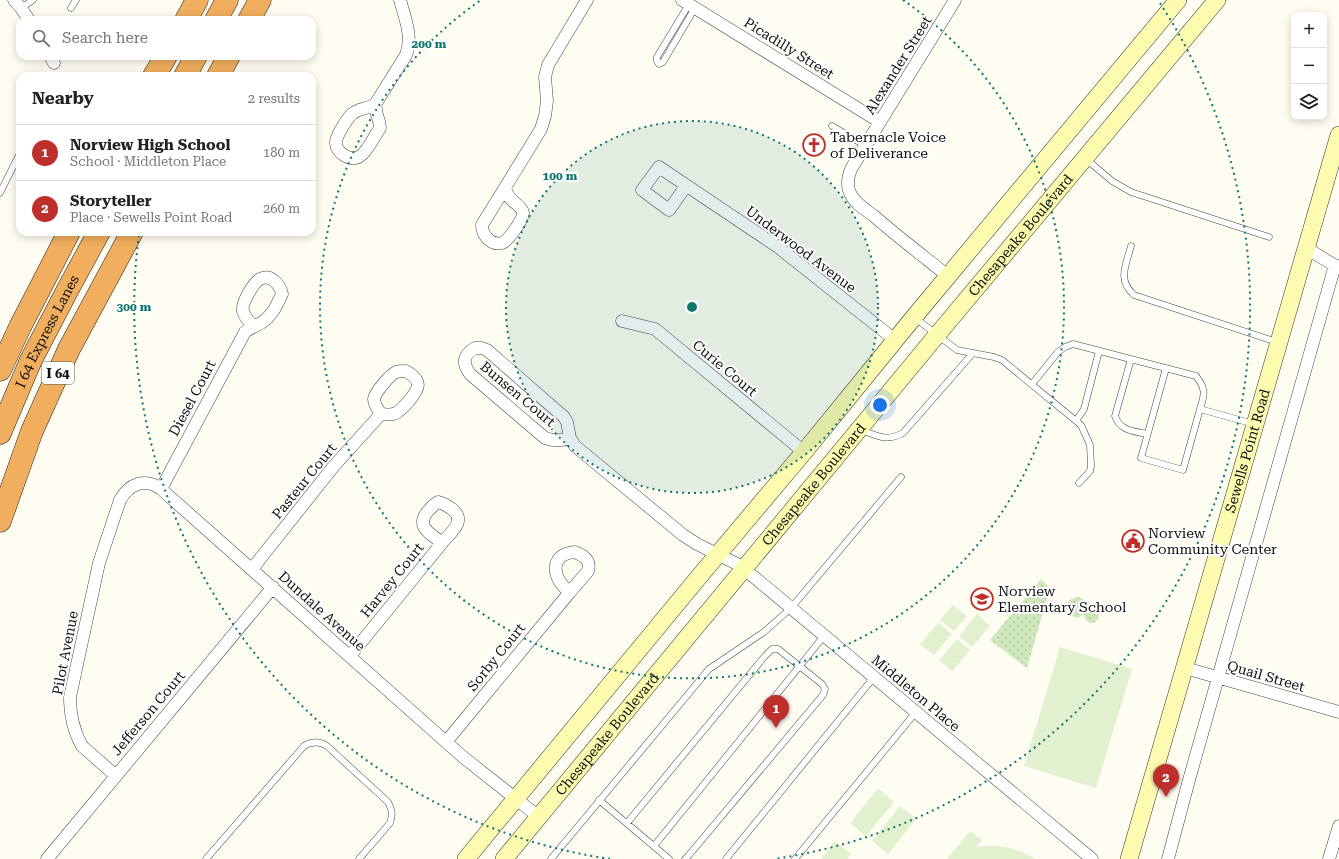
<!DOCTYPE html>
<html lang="en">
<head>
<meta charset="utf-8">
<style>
  :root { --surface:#fff; --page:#f2f2f2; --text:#222; --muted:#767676; --line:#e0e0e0; --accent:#bd2f2a }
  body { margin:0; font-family:"Roboto Serif",serif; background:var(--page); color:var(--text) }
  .controls { position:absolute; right:12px; top:12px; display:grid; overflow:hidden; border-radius:8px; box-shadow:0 2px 10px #0003 }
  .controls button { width:36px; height:36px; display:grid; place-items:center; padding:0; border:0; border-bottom:1px solid var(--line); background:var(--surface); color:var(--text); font:20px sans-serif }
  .you { position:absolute; left:880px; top:405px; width:14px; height:14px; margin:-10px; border:3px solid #fff; border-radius:50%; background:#1a73e8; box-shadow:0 0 0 6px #1a73e833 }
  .badge { display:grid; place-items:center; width:26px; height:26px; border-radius:50%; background:var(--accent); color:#fff; font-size:13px; font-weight:700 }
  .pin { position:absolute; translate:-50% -33px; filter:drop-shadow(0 1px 2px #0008) }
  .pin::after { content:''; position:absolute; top:21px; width:14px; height:12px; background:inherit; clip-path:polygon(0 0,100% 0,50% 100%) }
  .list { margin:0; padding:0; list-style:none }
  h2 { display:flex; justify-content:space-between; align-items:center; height:52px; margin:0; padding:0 16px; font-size:17px }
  h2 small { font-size:13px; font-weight:400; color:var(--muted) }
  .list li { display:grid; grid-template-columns:26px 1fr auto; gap:12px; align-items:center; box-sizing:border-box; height:56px; padding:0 16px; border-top:1px solid var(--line) }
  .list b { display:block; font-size:15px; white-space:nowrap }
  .list p { margin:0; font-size:13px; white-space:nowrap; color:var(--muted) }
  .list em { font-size:13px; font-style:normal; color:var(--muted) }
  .icon { flex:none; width:22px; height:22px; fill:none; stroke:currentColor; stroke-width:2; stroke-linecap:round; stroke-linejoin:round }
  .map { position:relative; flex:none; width:1339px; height:859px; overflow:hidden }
  .search { position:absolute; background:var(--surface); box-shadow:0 2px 10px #0003; left:16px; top:16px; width:300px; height:44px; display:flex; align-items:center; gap:10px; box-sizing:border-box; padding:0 14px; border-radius:12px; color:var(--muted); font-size:15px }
  .panel { position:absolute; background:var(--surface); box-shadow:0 2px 10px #0003; left:16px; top:72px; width:300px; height:164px; border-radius:12px }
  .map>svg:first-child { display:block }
  .park { fill:url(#park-dots) }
  .pitch { fill:#e1f0ce }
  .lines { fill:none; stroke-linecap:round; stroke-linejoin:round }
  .lane-casing { stroke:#424242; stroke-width:7 }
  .street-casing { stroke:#424242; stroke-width:13 }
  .secondary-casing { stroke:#313131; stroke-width:18 }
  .highway-casing { stroke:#202020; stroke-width:23 }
  .lane { stroke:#fff; stroke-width:6 }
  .street { stroke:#fff; stroke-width:12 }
  .secondary { stroke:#fdfbaf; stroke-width:17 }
  .highway { stroke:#f1ae5e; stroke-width:22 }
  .ring { fill:none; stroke:#0f766e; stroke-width:2; stroke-dasharray:2 4 }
  .labels { text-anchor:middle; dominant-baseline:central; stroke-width:4; stroke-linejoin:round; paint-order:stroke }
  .shield { fill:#fff; stroke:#575757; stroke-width:1 }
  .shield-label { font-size:13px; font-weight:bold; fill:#0f0f0f }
  .street-label { font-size:14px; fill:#0f0f0f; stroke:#fff }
  .poi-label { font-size:14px; fill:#0f0f0f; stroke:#fff; text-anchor:start }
  .centre { fill:#0f766e; stroke:#fff; stroke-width:2 }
  .ring-label { font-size:12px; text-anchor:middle; font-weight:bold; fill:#0f766e; stroke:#fff; stroke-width:4; stroke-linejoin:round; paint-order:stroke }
</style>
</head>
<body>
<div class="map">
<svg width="1339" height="859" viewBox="0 0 1339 859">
  <defs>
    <pattern id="park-dots" width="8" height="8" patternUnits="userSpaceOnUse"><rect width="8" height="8" fill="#cfe9bc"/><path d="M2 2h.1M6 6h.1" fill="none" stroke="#b1c7a0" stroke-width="1.8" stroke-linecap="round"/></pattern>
  </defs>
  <rect width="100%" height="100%" fill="#fffdf2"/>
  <path class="park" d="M 1041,579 L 1050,588 L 1027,668 L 990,640 Z
    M 1077,597 C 1084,598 1088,602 1087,610 L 1092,608 L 1097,611 L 1099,616 C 1096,626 1086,625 1084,615 L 1077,618 L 1070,615 L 1067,611 L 1062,614 L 1056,611 L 1056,607 L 1058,603 L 1063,603 L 1067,605 L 1069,600 Z"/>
  <path class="pitch" d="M 953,605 L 967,616 L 954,631 L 940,620 Z
    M 977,614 L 990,626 L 972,647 L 959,636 Z
    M 938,623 L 952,634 L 934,655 L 920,644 Z
    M 957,639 L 970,650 L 952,671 L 939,660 Z
    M 1060,647 L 1132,669 L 1096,788 L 1024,766 Z
    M 878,788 L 894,802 L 866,836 L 850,823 Z
    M 900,806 L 916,819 L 888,854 L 872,841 Z
    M 970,831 L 982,840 L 976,847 C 997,844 1017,847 1035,859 L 947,859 Z
    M 835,841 L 851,854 L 847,859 L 821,859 Z"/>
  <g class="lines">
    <g class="lane-casing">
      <path id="lane" d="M 689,4 L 657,57 L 657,61 L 659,64 L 663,62 L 695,8
        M 21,8 L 33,0
        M 71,8 L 76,0
        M 832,126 L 866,146
        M 1086,159 L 1112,181 L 1131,192 L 1269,237
        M 0,193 L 20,153
        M 1131,246 C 1126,265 1117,280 1134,295 L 1277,342
        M 915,318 L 957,350 L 994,357 L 1002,360 L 1081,425 L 1090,445 L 1091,466 L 1090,471 L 1079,483
        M 1131,359 L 1115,416 C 1120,431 1134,431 1147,434
        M 1166,368 L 1141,458 L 1183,470 L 1200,409
        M 1032,384 L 1058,352 L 1065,347 L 1073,344 L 1196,376 C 1206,389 1205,394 1200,409 L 1254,424
        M 1076,421 L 1084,409 L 1099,351
        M 861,430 C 878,436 886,442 903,433 L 973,353
        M 599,800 L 669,859
        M 627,823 L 765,656 L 772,649 L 778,649 L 822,684 L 825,689 L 823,695 L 689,855 L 685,859
        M 654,846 L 824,636
        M 206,859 L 304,746 C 312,741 319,741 327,746 L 388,802 C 392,810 393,814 390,823 L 359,859
        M 551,859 L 709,669 L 764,632 L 791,608 L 901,477
        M 726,859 L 874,677
        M 795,859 L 916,712"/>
    </g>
    <g class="street-casing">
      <path id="street" d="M 14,0 L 21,8 L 29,20
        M 682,0 L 880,122
        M 50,56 L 54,63
        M 376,103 C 374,114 380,118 380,128 C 375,135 367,152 360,156 C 351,163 335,152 336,142 C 336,136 347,119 351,115 C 358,107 369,110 376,103 Z
        M 376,103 L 406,55 C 413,37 405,18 400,0
        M 686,186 L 669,210 L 642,190 L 659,167 L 778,247 L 895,340
        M 505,188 C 506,192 508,196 511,199 C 515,204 522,206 523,213 C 523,220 508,241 502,243 C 491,246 482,235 482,225 L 541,129 L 545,116 L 547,101 L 545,77 L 548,65 L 587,0
        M 1306,248 L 1339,268
        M 948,276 C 923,256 898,237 874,216 C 866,210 854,203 850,193 C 846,185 848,177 851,169 L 955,0
        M 622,321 L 655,329 L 804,452
        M 475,348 L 482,348 L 487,350 L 564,417 L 567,422 L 570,438 C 560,441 554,441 545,438 L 470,374 C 462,363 463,355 475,348 Z
        M 406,371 C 423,381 420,388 408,402 C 404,406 399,413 393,414 C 390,415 384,414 381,414 C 378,409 374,405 374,399 C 375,392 390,375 396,372 C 399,371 403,371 406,371 Z
        M 570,438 L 575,446 L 683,535 L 697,544 L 737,564 L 754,577 L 1092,859
        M 161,489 L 245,332 C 250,328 256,326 261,323 C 272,316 277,305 282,294 C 280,285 271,273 260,279 C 253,283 241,304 243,311 C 245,318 249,322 254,326
        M 438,502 C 444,503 447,506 452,509 C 467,521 451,532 442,543 C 430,533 415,527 428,511 C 432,507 434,504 438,502 Z
        M 575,552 C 584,556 591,560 588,571 L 570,592 C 552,580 548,554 575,552 Z
        M 252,569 L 333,467 L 381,414
        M 350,656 L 442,543
        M 1185,668 L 1339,712
        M 446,742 L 570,592
        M 116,776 L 82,746 C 73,730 70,715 70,697 L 99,563 L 120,500 C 129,484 145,477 161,489 L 463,757 L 539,817
        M 47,859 L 273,587
        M 1168,859 L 1189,780 L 1335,265
        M 1329,859 L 1339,826"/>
    </g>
    <g class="secondary-casing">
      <g id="secondary">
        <path d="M 466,859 L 698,578 L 804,452 L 914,317 L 1178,0"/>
        <path id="s1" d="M 504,859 L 937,335 L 1217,0"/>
        <path id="s2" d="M 1129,859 L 1339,135"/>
      </g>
    </g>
    <g class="highway-casing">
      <g id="highway">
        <path d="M 186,20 L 197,0"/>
        <path d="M 216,20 L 227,0"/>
        <path d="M 249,20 L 260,0"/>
        <path d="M 154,76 L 166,56"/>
        <path d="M 185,76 L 196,56"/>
        <path d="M 218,76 L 229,56"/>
        <path d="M 0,370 L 20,327 L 69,232"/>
        <path id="s3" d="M 0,433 L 31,360 L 68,289 L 99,232"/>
        <path d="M 0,521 L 32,431 L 69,349 L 132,232"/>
      </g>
    </g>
    <use href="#lane" class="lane"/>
    <use href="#street" class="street"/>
    <use href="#secondary" class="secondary"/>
    <use href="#highway" class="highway"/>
  </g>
  <circle cx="692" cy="307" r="186" fill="#0f766e" fill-opacity=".12"/>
  <g class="ring">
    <circle cx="692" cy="307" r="186"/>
    <path d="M903 0A372 372 0 1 1 481 0"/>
    <path d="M610 859A558 558 0 0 1 139 234M1160 3A558 558 0 0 1 774 859"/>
  </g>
  <defs>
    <g id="church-ring" transform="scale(1.15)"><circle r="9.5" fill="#fff" stroke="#bd2f2a" stroke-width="1.5"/><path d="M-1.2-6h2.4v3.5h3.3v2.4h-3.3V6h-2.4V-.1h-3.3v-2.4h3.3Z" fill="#bd2f2a"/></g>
    <g id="civic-ring" transform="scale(1.15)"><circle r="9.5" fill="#fff" stroke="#bd2f2a" stroke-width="1.5"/><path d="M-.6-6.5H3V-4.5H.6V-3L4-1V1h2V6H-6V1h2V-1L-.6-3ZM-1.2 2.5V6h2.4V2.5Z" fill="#bd2f2a"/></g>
    <g id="school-ring" transform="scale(1.15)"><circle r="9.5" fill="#fff" stroke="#bd2f2a" stroke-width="1.5"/><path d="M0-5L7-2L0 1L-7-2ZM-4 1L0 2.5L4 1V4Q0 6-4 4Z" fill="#bd2f2a"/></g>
  </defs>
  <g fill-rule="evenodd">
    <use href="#church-ring" x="814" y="145"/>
    <use href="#civic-ring" x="1133" y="541"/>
    <use href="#school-ring" x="982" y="599"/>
  </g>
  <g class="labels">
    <rect class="shield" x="42" y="362" width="32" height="22" rx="3"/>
    <g class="shield-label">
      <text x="58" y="373">I 64</text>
    </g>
    <g class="street-label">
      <text transform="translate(789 48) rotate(32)">Picadilly Street</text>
      <text transform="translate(898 65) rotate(-58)">Alexander Street</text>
      <text stroke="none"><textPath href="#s1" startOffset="810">Chesapeake Boulevard</textPath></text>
      <text transform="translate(801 249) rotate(37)">Underwood Avenue</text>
      <text stroke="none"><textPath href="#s3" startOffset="112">I 64 Express Lanes</textPath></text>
      <text transform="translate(725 368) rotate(40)">Curie Court</text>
      <text transform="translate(518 394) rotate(40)">Bunsen Court</text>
      <text transform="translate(192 398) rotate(-62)">Diesel Court</text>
      <text stroke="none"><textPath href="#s2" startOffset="425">Sewells Point Road</textPath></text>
      <text transform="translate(304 481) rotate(-51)">Pasteur Court</text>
      <text stroke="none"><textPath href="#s1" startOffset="486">Chesapeake Boulevard</textPath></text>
      <text transform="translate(392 580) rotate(-51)">Harvey Court</text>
      <text transform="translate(322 611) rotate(42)">Dundale Avenue</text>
      <text transform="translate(65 653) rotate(-79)">Pilot Avenue</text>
      <text transform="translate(496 657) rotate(-51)">Sorby Court</text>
      <text transform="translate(1266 676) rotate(16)">Quail Street</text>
      <text transform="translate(916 693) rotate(40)">Middleton Place</text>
      <text transform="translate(148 713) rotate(-50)">Jefferson Court</text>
      <text stroke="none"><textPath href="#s1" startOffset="162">Chesapeake Boulevard</textPath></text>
    </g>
    <g class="poi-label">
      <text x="830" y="137">Tabernacle Voice<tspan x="830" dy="16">of Deliverance</tspan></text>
      <text x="1148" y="533">Norview<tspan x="1148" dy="16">Community Center</tspan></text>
      <text x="998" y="591">Norview<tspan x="998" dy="16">Elementary School</tspan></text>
    </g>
  </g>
  <circle cx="692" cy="307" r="6" class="centre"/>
  <g class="ring-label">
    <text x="429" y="48">200 m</text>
    <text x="560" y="180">100 m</text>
    <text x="134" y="311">300 m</text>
  </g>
</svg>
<div class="controls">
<button>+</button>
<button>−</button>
<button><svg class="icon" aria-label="layers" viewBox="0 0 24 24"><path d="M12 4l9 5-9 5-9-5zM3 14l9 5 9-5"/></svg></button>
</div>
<div class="you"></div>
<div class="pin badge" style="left:776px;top:728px">1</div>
<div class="pin badge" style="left:1166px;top:797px">2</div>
<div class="search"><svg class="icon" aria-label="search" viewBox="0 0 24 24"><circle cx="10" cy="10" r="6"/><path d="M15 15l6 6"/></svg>Search here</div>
<section class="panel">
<h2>Nearby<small>2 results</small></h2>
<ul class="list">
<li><span class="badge">1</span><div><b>Norview High School</b><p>School · Middleton Place</p></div><em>180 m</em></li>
<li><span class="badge">2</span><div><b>Storyteller</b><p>Place · Sewells Point Road</p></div><em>260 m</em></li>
</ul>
</section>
</div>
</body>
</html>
